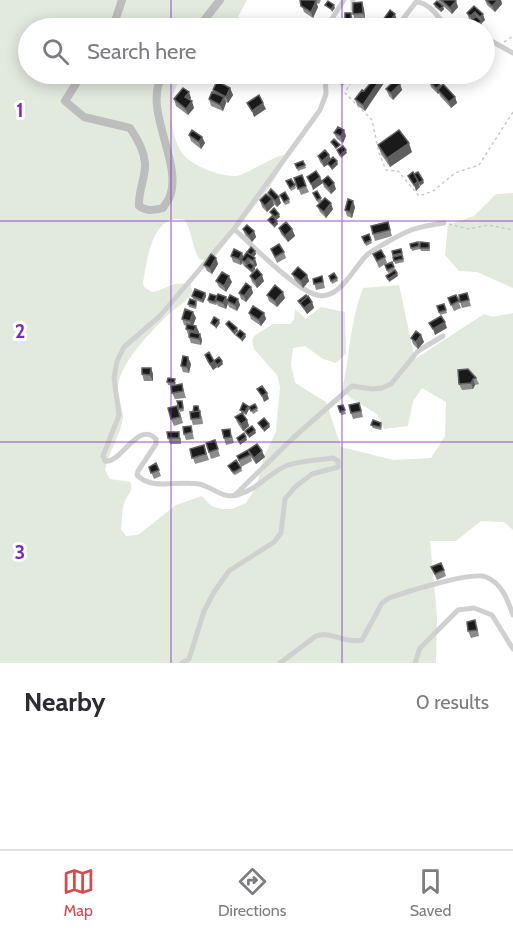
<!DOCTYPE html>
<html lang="en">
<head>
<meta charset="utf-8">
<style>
  :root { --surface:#fff; --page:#f7f7f7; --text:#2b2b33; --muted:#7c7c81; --line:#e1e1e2; --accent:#d54950 }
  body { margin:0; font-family:Cabin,sans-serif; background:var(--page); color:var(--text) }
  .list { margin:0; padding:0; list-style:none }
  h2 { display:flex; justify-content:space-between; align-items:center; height:78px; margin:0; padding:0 24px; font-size:26px }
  h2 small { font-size:20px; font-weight:400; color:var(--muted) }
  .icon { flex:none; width:33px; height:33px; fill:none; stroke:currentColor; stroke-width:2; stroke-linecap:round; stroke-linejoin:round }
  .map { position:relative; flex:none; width:513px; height:663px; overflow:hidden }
  .search { position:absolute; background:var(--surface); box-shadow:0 3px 15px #0003; left:18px; right:18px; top:18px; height:66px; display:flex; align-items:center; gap:15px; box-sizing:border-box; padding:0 21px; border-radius:33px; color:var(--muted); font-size:22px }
  .sheet { height:186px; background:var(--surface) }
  nav { display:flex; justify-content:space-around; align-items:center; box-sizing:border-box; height:84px; border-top:2px solid var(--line); background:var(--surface); font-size:16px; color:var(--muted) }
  nav a { display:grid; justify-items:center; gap:3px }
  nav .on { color:var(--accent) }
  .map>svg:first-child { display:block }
  .green { fill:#e2e9dd }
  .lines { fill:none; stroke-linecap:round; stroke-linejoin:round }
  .path { stroke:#cacaca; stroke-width:1.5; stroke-dasharray:3 3; stroke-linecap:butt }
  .street { stroke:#d0d0d0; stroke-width:5 }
  .secondary { stroke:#bdbdbd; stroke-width:8 }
  .wall { fill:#8c8c8c }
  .shaded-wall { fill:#5f5f5f }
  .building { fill:#1a1a1a; stroke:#5f5f5f; stroke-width:1.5 }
  .grid { fill:none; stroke:#7b2cbf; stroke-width:1.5; stroke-opacity:0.55 }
  .grid-label { font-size:20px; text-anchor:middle; font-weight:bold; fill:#7b2cbf; stroke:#fff; stroke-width:6; stroke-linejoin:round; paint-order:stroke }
</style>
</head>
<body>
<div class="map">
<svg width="513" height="663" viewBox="0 0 513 663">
  <rect width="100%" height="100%" fill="#fff"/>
  <path class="green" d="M 0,0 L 247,0 L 232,28 L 28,28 L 28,74 L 184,74 C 167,92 168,133 182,153 C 191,166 221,177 237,176 C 244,175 269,160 279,156 L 284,155 L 287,158 L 271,185 L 216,256 L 207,260 L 199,259 C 192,246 192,232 185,220 C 152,211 147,261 143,283 L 144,287 L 152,292 L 157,291 L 175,284 L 190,283 L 193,293 C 186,302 177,307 169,314 C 151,331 122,361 118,385 C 116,395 123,406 123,417 C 121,436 108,452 105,470 L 110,479 L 130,482 C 135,492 126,495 124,504 C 122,511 122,521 121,529 L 126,536 L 138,535 L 176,505 L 202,496 L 211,506 L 222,509 L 232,509 L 246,503 L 257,485 L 264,456 L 276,432 L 280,387 L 277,375 L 254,349 L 252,341 L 254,336 L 273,324 L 290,324 L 294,320 L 295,309 L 306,319 L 321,307 L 345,312 L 346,354 L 336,363 L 323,359 L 305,346 L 293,348 L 291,365 L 295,383 L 326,402 L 341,447 L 393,460 L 431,458 L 445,436 L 446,402 L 422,388 L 413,401 L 408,426 L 384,429 L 377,414 L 352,399 L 342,390 C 350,356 350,321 363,288 L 399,285 L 415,359 L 484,314 L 492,317 L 513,313 L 513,530 L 504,522 L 481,521 L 456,541 L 430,541 L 437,616 L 436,663 L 0,663 Z
    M 513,193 L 513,288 L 477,272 L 459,271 L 445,255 L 448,225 L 474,216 L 496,194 Z"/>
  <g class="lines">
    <path class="path" d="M 504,42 L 513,36
      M 351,82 L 345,93 L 372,120 L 379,153 L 386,170 L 398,171 L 419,196 L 433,191 L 455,173 L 479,165 L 513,112
      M 449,224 L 469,229 L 488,225 L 513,230"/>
    <path class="street" d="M 353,0 L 353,9
      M 326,28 L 344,0
      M 396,28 L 416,2 C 430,2 439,19 448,28
      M 484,37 L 513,53
      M 326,76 L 342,83 L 350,74
      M 234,229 C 251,244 297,291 317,295 C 340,301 354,266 368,254 C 373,250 379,247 384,244 C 408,230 415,227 444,223
      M 235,495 L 293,438 L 352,386 L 372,389 L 382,388 L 391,384 L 418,351 L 443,336
      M 182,663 L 189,659 L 204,611 L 214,592 L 229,571 L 274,542 L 281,533 L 285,499 L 295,487 L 312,474 L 338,467 L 338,461 L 333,458 C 319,460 302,461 288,465 C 271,471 259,489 237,495 C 222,499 213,487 199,484 C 179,480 152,491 137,475 L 138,471 L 156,444 L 156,439 C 138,420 121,464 105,461 L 103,456 L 119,415 L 114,378 L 117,361 L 124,347 L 160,316 L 234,229 L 320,110 L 326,94 L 325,74
      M 280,663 L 316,636 C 331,631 345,644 362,640 L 382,603 L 389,598 C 406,592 472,571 486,577 C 502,583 508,601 513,615
      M 415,663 L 420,648 L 458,610 L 474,608 L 492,615 L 513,649"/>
    <path class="secondary" d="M 111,28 L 115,21 L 122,0
      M 198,28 L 220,0
      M 82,74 L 65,101 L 84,117 L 130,128 C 137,138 144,150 145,163 C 146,177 138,191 139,206 C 148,212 153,210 163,208 C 165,204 169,200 170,196 C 183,162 140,105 164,74"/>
  </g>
  <path class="wall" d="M 300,0 L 321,0 L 319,4 L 316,3 L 318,7 L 313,18 L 304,12 Z
    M 438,0 L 455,0 L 458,7 L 452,14 L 441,4 L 444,9 L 441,12 L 435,7 L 434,4 L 439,2 Z
    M 485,0 L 501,0 L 502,4 L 495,12 L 487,5 Z
    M 474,6 L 485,20 L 481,23 L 482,24 L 478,28 L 469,19 L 467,13 Z
    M 364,9 L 365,19 L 355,20 L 353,14 Z
    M 352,16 L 353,22 L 356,20 L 359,28 L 348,28 L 351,22 L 346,23 L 345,19 Z
    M 359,74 L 371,74 L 367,81 L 361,78 Z
    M 388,77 L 365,111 L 357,105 L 355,99 L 364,91 L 373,81 Z
    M 429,81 L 440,85 L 440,87 L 455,97 L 457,103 L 451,108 L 440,96 L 439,93 L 438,94 L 431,87 Z
    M 400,84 L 402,90 L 393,100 L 389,96 L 386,89 Z
    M 230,88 L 233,95 L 228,103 L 226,102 L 226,103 L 223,111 L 211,106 L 209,99 L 213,92 L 213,90 Z
    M 191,98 L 190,100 L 194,108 L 188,115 L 176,106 L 174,99 Z
    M 344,130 L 346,136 L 343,143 L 337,139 L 334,133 Z
    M 189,135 L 202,137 L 205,143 L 201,149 L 191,141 Z
    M 378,145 L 412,152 L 390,167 L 381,154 Z
    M 318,156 L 331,159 L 338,164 L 332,170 L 328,164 L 324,167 L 320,162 Z
    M 303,161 L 306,168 L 298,171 L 295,164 Z
    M 294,178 L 306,186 L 309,192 L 301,195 Z
    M 286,181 L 295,185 L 296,188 L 291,191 Z
    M 322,181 L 336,189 L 331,194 L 324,187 Z
    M 317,191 L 322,201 L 333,209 L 326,218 L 320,212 L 317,206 L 322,201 L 318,203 L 315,196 Z
    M 268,193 L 281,203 L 277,207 L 273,203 L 274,205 L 267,212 L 262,207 L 260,200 L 269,196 Z
    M 280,195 L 289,199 L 290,203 L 285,205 Z
    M 355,207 L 352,218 L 347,216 L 345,210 Z
    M 388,222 L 392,236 L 375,241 L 371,226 Z
    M 279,228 L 292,229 L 295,236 L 288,242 L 281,234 Z
    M 243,229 L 254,231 L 256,237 L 252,242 L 245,235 Z
    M 369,234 L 372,243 L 366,246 L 362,237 Z
    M 429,243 L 430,251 L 421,251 L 420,248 Z
    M 410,244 L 419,245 L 420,249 L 412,251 Z
    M 271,249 L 284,252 L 286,258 L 277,263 Z
    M 401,249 L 404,262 L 395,264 L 392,251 Z
    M 255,251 L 256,254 L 253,257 L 257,265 L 255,267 L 255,269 L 252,273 L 244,266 L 242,263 L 241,265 L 233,262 L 231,256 L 242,253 L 243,257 Z
    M 373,254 L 385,257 L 387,263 L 379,268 Z
    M 216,258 L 218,264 L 212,274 L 207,271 L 204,265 Z
    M 392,262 L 395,270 L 388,273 L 385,265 Z
    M 292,274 L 307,275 L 309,281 L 303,288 L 295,280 Z
    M 250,276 L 264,281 L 257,288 L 252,282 Z
    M 322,276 L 325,288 L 316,290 L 313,279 Z
    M 329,276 L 337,278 L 338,281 L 332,284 Z
    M 216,281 L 232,282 L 226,292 L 219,287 Z
    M 251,287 L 253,293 L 246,302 L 241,299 L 239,293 Z
    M 205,293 L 206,296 L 203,303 L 193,299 L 192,296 Z
    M 467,293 L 471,306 L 462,308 L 460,302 Z
    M 267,295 L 285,298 L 277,307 L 269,301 Z
    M 456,295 L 461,308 L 454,311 L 448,298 Z
    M 217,296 L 226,297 L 228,303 L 226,309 L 218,306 L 217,304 L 216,305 L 209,303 L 208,300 Z
    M 238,299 L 240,305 L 237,311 L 229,307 L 227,301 Z
    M 196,301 L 197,304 L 196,309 L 189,307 L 188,304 Z
    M 298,301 L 312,302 L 314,308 L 307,314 Z
    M 444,304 L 447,313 L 440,315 L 437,306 Z
    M 193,312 L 196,318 L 193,325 L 196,326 L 199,332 L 198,333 L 200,334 L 202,340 L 201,345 L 191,343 L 186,329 L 187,326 L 184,325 L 182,319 Z
    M 249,313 L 264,313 L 266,319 L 261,326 L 251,319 Z
    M 421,335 L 424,342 L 418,349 L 413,344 L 411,338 Z
    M 205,355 L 214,361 L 223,364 L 218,368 L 215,364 L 217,367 L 213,370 L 207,361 Z
    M 191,364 L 189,373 L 183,372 L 181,366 Z
    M 151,368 L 153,374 L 153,381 L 144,381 L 142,374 Z
    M 458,370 L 476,378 L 479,384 L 475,385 L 473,389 L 462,390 L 459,384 Z
    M 167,382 L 176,382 L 175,386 L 182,384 L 186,398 L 175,399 L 172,393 L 174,386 L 168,385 Z
    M 183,404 L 184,411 L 180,412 L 179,409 Z
    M 343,405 L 346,414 L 341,415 L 338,406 Z
    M 249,407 L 257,408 L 258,411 L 253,414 Z
    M 249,409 L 246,415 L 242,413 L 247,420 L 249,426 L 243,431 L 238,424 L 235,417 L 242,413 L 240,410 Z
    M 361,409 L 363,417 L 353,419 L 351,413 Z
    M 199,411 L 202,417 L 203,424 L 193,425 L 191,419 Z
    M 180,412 L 183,423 L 174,426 L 171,419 Z
    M 381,423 L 382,426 L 381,430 L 373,428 L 371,425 Z
    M 191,426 L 194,439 L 186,440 L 184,434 Z
    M 167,432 L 181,438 L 181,444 L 170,444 L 168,438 Z
    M 232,435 L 234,443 L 226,445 L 224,438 Z
    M 215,440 L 220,456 L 211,459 L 206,443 Z
    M 204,445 L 209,460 L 195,464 L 190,449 Z
    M 248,450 L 265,457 L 256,464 L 251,457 L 252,461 L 241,467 L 237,456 Z
    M 156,463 L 161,476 L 154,479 L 149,467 Z
    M 228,466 L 241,468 L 242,471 L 235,475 L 233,474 Z
    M 431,567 L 444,570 L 446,576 L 437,580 Z
    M 477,626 L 479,636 L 471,638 L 468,631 Z"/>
  <path class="shaded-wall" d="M 498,0 L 501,0 L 502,4 L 495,12 L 492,6 Z
    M 316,1 L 318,7 L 313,18 L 311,12 Z
    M 456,1 L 458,7 L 452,14 L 450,8 Z
    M 362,2 L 364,9 L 365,19 L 363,13 Z
    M 334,5 L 335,8 L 332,12 L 331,9 Z
    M 443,6 L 444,9 L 441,12 L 440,9 Z
    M 475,12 L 477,18 L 472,20 L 473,22 L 470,16 Z
    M 395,14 L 397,20 L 391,28 L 385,28 Z
    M 483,14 L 485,20 L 482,23 L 480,17 Z
    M 481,21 L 482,24 L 478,28 L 477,25 Z
    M 366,74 L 371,74 L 367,81 L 365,75 Z
    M 384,74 L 387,74 L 388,77 L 365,111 L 363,105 Z
    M 400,84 L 402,90 L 393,100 L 391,93 Z
    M 440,85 L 442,91 L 438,90 L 439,93 L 438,94 L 436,88 Z
    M 230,88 L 233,95 L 228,103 L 226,97 Z
    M 189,92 L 191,98 L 188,103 L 185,97 Z
    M 224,97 L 226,103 L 223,111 L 220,105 Z
    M 455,97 L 457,103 L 451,108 L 449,102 Z
    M 192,101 L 194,108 L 188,115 L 186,109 Z
    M 263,103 L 266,109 L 254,117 L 252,111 Z
    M 344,130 L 346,136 L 343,143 L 341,136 Z
    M 202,137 L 205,143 L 201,149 L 199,142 Z
    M 409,143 L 412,152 L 390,167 L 387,158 Z
    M 346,150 L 347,153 L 341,158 L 340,155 Z
    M 329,155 L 332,162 L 324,167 L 322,161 Z
    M 337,161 L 338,164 L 332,170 L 331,167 Z
    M 320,177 L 323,183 L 313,190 L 311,184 Z
    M 423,180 L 424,183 L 420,186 L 419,183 Z
    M 418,181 L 420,187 L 416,191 L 414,185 Z
    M 334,183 L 336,189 L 331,194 L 329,188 Z
    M 279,197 L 281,203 L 277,207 L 275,201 Z
    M 272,199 L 274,205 L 267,212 L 265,206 Z
    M 353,201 L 355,207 L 352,218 L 350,212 Z
    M 331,203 L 333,209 L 326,218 L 324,212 Z
    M 279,214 L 280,217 L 276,220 L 275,217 Z
    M 277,221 L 278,224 L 274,228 L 273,225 Z
    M 292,229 L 295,236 L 288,242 L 285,236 Z
    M 254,231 L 256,237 L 252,242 L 249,236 Z
    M 255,251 L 256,254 L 252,259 L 251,256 Z
    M 242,253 L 244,259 L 241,260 L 242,263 L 241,265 L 239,259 Z
    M 216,258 L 218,264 L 212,274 L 210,268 Z
    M 248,258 L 251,264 L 246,266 L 245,262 Z
    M 255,258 L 257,265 L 255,267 L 253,261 Z
    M 254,266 L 255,269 L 252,273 L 251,270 Z
    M 397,273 L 398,276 L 389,282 L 388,279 Z
    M 262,275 L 264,281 L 257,288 L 255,281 Z
    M 307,275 L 309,281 L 303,288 L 301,281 Z
    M 229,276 L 232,282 L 226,292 L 224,286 Z
    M 251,287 L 253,293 L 246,302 L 244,296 Z
    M 283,292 L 285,298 L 277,307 L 275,301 Z
    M 205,293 L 206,296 L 203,303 L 202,300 Z
    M 226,297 L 228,303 L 226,309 L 223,303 Z
    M 238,299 L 240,305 L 237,311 L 235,305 Z
    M 312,302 L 314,308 L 307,314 L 304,308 Z
    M 193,312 L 196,318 L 192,328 L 190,321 Z
    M 264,313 L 266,319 L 261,326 L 259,320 Z
    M 219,320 L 220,323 L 216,329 L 215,326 Z
    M 445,322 L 447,328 L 435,335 L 433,329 Z
    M 196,326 L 199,332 L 196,337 L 194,331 Z
    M 237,328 L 238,331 L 234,335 L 233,332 Z
    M 200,334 L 202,340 L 201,345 L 199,339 Z
    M 245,334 L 246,337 L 242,342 L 241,339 Z
    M 421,335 L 424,342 L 418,349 L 416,342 Z
    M 188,357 L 191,364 L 189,373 L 187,367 Z
    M 214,361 L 217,367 L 213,370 L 210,364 Z
    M 222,361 L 223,364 L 218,368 L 217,365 Z
    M 151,368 L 153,374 L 153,381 L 150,375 Z
    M 473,379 L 475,385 L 473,389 L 471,383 Z
    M 267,393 L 269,399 L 264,402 L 262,396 Z
    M 248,406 L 249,409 L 246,415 L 245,412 Z
    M 247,420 L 249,426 L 243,431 L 241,424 Z
    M 269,424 L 270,427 L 264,432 L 263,429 Z
    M 255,430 L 256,433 L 249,438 L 248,435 Z
    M 246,437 L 247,440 L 240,445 L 239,442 Z
    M 262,451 L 265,457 L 256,464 L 254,458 Z"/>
  <path class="building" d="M 300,0 L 313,0 L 316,1 L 311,12 L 301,6 Z
    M 441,0 L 455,0 L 456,1 L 450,8 Z
    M 486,0 L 498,0 L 492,6 Z
    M 328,1 L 334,5 L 331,9 L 325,5 Z
    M 437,1 L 443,6 L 440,9 L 434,4 Z
    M 362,2 L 363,13 L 353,14 L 353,3 Z
    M 474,6 L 483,14 L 480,17 L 475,12 L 470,16 L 467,13 Z
    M 390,10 L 395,14 L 385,28 L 380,24 Z
    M 345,13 L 351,13 L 351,19 L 345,19 Z
    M 476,16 L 481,21 L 477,25 L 472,20 Z
    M 356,20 L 359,27 L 356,28 L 348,28 L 346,24 Z
    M 471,21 L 476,27 L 474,28 L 471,28 L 467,25 Z
    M 462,22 L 469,28 L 456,28 Z
    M 378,74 L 384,74 L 363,105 L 355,99 L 362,90 L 364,91 Z
    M 434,76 L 440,85 L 436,88 L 429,81 Z
    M 395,80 L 400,84 L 391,93 L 386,89 Z
    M 217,81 L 230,88 L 226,97 L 213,90 Z
    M 443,84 L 455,97 L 449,102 L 438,90 Z
    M 183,88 L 189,92 L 185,97 L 192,101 L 186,109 L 174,99 Z
    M 212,92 L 224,97 L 220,105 L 209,99 Z
    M 259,95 L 263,103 L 252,111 L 247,103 Z
    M 338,127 L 344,130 L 341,136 L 334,133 Z
    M 192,130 L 202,137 L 199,142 L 189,135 Z
    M 399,130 L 409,143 L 387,158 L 378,145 Z
    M 334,139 L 340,145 L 336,148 L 331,142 Z
    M 343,146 L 346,150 L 340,155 L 337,150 Z
    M 325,150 L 329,155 L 322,161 L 318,156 Z
    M 333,157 L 337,161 L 331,167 L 327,163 Z
    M 303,161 L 305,165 L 297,168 L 295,164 Z
    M 316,171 L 320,177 L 311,184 L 307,177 Z
    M 413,172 L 418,181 L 414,185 L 408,176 Z
    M 418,172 L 423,180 L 419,183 L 414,174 Z
    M 302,175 L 306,186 L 298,189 L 294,178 Z
    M 328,176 L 334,183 L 329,188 L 322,181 Z
    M 291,179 L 295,185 L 290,188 L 286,181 Z
    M 271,189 L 279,197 L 275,201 L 268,193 Z
    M 317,191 L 321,198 L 317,200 L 313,193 Z
    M 285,192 L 289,199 L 284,202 L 280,195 Z
    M 266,194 L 272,199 L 265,206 L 260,200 Z
    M 325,198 L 331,203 L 324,212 L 317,206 Z
    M 348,199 L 353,201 L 350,212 L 345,210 Z
    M 274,208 L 279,214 L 275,217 L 270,212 Z
    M 272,216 L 277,221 L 273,225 L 268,220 Z
    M 286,222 L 292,229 L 285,236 L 279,228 Z
    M 388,222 L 390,230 L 373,234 L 371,226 Z
    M 247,225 L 254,231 L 249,236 L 243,229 Z
    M 369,234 L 371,240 L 365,243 L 362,237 Z
    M 418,242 L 419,246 L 411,248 L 410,244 Z
    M 420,242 L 429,243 L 429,248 L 420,248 Z
    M 279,244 L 284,252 L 275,257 L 271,249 Z
    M 251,247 L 255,251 L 251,255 L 247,252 Z
    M 234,249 L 242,253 L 239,259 L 231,256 Z
    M 401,249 L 402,253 L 393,255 L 392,251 Z
    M 381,250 L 385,257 L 377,261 L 373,254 Z
    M 247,252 L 255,258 L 253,261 L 248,258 L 245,262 L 241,260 Z
    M 211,254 L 216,258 L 210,268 L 204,265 Z
    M 402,255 L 403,259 L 394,261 L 393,257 Z
    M 249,262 L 254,266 L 251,270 L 246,266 Z
    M 392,262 L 394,267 L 387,270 L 385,265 Z
    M 298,267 L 307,275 L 301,281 L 292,274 Z
    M 257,269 L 262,275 L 255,281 L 250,276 Z
    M 395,270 L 397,273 L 388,279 L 386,276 Z
    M 222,272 L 229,276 L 224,286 L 216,281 Z
    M 334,273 L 337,278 L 331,281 L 329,276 Z
    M 322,276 L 323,282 L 314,284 L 313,279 Z
    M 246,283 L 251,287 L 244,296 L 239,293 Z
    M 275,285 L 283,292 L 275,301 L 267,295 Z
    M 195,289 L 205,293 L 202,300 L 192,296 Z
    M 467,293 L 469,300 L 460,302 L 459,295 Z
    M 210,294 L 217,296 L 215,302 L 208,300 Z
    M 218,294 L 226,297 L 223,303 L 215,300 Z
    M 230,295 L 238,299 L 235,305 L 227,301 Z
    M 306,295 L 307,297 L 300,303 L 301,304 L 298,301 Z
    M 456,295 L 459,301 L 451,305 L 448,298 Z
    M 308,296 L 312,302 L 304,308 L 300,303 Z
    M 190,299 L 196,301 L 195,306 L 188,304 Z
    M 444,304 L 446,310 L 439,312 L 437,306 Z
    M 253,306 L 264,313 L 259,320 L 249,313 Z
    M 185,309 L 193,312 L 190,321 L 182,319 Z
    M 441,316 L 445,322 L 433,329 L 429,323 Z
    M 214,317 L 219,320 L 215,326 L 211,323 Z
    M 229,321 L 237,328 L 233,332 L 226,324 Z
    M 187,324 L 196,326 L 194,331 L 186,329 Z
    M 240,330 L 245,334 L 241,339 L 236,335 Z
    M 416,331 L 421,335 L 416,342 L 411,338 Z
    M 190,332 L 200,334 L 199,339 L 189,337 Z
    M 209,352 L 214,361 L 210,364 L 205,355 Z
    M 183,356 L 188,357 L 187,367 L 181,366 Z
    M 219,357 L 222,361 L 217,365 L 214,361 Z
    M 142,368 L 151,368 L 150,375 L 142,374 Z
    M 468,369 L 476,378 L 473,379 L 471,383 L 459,384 L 458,370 Z
    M 168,378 L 175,379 L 174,383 L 167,382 Z
    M 182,384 L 183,391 L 172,393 L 171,386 Z
    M 262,386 L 267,393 L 262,396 L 257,389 Z
    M 177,401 L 182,401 L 183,408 L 179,409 Z
    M 243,403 L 248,406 L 245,412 L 240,410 Z
    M 359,403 L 361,411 L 351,413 L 349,405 Z
    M 255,404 L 257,408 L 251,411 L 249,407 Z
    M 343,405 L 345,410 L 340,412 L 338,406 Z
    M 177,406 L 180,417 L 171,419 L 168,408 Z
    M 194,406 L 198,406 L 199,411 L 193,412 Z
    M 200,411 L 200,418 L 191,419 L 190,412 Z
    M 242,413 L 247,420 L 241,424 L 235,417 Z
    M 264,418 L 269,424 L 263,429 L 258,423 Z
    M 373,420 L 381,423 L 380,427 L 371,425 Z
    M 191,426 L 192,432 L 184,434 L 183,427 Z
    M 252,426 L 255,430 L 248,435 L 245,431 Z
    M 230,429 L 231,437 L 224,438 L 222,430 Z
    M 167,432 L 179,432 L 179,438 L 168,438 Z
    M 244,433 L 246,437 L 239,442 L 237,438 Z
    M 215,440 L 218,449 L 209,452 L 206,443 Z
    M 257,444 L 262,451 L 254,458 L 248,450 Z
    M 204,445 L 206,454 L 192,458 L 190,449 Z
    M 248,450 L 250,455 L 239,460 L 237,456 Z
    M 236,460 L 241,468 L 234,472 L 232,471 L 228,466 Z
    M 156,463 L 159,470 L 151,473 L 149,467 Z
    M 441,563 L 444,570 L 435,574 L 431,567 Z
    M 475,620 L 477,630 L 468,631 L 467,622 Z"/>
  <path class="grid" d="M 171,0 L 171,28M 342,0 L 342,28M 171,74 L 171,663M 342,74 L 342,663M 0,221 L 513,221M 0,442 L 513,442"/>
  <g class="grid-label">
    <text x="20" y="117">1</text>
    <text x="20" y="338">2</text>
    <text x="20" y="559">3</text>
  </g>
</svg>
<div class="search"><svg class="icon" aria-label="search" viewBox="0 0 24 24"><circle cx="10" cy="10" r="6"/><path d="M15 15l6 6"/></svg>Search here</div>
</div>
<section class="sheet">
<h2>Nearby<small>0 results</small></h2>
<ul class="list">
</ul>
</section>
<nav>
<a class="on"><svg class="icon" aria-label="map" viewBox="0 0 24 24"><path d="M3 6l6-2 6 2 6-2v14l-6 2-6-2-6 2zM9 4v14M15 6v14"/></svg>Map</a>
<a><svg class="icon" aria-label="directions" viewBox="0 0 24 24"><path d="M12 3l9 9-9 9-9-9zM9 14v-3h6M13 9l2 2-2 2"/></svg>Directions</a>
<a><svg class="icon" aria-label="saved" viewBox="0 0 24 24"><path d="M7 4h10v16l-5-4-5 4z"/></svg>Saved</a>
</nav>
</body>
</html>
